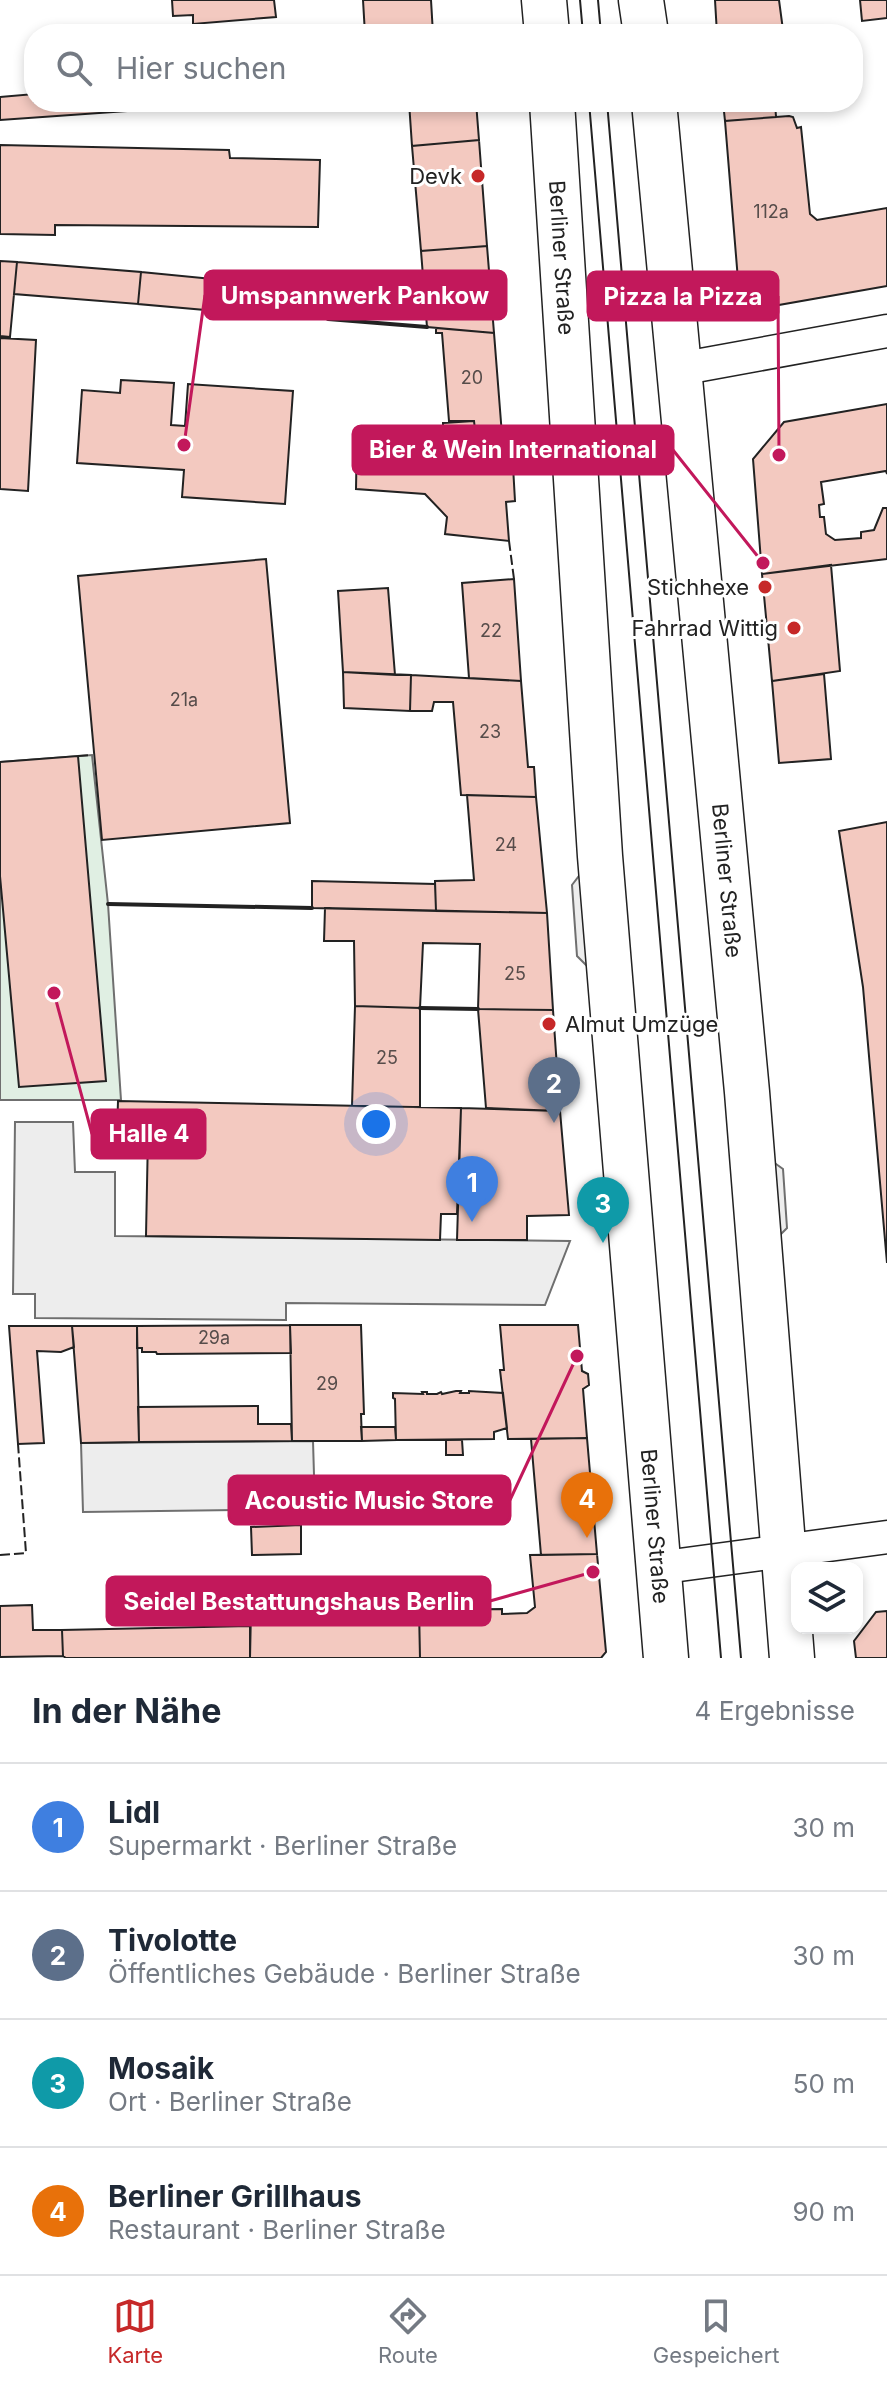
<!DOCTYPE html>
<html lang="de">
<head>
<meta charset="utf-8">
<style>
  :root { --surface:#fff; --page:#f2f2f3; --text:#1f2937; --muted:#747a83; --line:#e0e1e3; --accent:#c62828 }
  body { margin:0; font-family:Inter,sans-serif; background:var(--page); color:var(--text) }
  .controls { position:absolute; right:24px; bottom:24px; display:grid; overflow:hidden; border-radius:16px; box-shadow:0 4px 12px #0003 }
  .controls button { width:72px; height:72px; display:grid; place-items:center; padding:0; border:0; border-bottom:2px solid var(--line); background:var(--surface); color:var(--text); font:40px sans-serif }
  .you { position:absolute; left:376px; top:1124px; width:28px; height:28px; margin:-20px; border:6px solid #fff; border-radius:50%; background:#1a73e8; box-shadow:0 0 0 12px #1a73e833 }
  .badge { display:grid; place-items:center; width:52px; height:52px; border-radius:50%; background:var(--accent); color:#fff; font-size:26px; font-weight:700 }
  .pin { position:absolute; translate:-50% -66px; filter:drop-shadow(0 2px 4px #0008) }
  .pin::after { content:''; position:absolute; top:42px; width:28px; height:24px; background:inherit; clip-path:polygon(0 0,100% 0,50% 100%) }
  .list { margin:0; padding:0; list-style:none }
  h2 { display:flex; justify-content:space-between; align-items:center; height:104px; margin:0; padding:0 32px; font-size:34px }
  h2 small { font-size:26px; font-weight:400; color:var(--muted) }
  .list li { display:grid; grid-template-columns:52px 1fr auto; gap:24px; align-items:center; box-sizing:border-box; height:128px; padding:0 32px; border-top:2px solid var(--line) }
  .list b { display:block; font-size:30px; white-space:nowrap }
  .list p { margin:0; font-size:26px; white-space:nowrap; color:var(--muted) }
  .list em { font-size:26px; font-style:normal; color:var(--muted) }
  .icon { flex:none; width:44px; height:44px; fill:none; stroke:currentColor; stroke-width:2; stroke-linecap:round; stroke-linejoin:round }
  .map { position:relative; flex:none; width:887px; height:1658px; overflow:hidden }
  .search { position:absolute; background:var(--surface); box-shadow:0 4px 12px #0003; left:24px; right:24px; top:24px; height:88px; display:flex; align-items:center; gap:20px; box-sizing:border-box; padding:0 28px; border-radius:32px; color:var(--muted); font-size:30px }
  .sheet { height:616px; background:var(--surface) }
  nav { display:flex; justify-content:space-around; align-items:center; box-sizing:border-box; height:112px; border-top:2px solid var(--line); background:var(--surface); font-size:22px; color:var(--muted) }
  nav a { display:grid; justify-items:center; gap:4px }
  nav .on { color:var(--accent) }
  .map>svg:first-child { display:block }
  .green { fill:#e0efe3; stroke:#6f6f6f; stroke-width:2 }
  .parking { fill:#ededed; stroke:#6f6f6f; stroke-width:2 }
  .building { fill:#f3c9c0; stroke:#222; stroke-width:2 }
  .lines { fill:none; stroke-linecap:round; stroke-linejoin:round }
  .street-casing { stroke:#222; stroke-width:35 }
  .secondary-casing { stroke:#222; stroke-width:47 }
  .street { stroke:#fff; stroke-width:32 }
  .secondary { stroke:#fff; stroke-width:44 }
  .tram { stroke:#222; stroke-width:2 }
  .fence { stroke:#222; stroke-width:2; stroke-dasharray:10 4; stroke-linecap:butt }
  .wall { stroke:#222; stroke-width:4 }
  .poi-dot { fill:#c62828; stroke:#fff; stroke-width:3 }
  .labels { text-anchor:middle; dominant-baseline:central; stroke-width:6; stroke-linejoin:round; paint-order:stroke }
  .number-label { font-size:18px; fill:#564c4a }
  .poi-label { font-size:22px; fill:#222; stroke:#fff; text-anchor:end }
  .street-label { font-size:22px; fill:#222; stroke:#fff }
  .leader { fill:none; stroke:#c2185b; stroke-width:3 }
  .callout-dot { fill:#c2185b; stroke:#fff; stroke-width:3 }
  .callout { fill:#c2185b; stroke:#c2185b; stroke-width:3 }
  .callout-label { font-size:24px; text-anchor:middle; font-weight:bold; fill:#fff }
</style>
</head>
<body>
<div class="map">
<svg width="887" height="1658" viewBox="0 0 887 1658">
  <rect width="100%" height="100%" fill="#fff"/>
  <path class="green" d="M 92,755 L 108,904 L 121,1100 L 0,1100 L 0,762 Z"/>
  <path class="parking" d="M 582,872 L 591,970 L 577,956 L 572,885 Z
    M 15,1122 L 73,1122 L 75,1172 L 115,1172 L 115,1236 L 570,1241 L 545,1305 L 286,1303 L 286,1320 L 35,1318 L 35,1294 L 13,1294 Z
    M 769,1159 L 783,1169 L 787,1228 L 776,1239 Z
    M 313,1441 L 315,1509 L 83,1512 L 81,1443 Z"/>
  <path class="building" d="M 172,0 L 274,0 L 276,17 L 193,24 L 193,15 L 173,16 Z
    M 363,0 L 431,0 L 433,34 L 365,34 Z
    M 715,0 L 779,0 L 783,30 L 717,34 Z
    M 860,0 L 887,0 L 887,18 L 862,21 Z
    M 34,94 L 34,102 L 255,102 L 0,120 L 0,97 Z
    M 409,102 L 476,102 L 479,140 L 412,146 Z
    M 723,102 L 775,102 L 776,117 L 725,121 Z
    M 789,116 L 793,117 L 797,128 L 801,127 L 810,214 L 817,220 L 887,208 L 887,286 L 773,306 L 772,297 L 764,298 L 756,294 L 749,287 L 746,278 L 738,280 L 725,121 Z
    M 479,140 L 487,246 L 421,251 L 412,146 Z
    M 0,145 L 229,150 L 230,158 L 320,160 L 318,227 L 55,225 L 55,235 L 0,234 Z
    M 487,246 L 494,333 L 427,327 L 421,251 Z
    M 0,261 L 17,262 L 10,337 L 0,336 Z
    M 17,262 L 141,272 L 138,304 L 14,294 Z
    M 141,272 L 264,284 L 262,315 L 138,304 Z
    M 436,328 L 494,333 L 502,435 L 476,438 L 474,421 L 449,421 L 442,333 L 436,333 Z
    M 0,338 L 36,340 L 28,491 L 0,489 Z
    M 121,380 L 174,383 L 171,425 L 185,426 L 188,384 L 293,391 L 285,504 L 182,497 L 184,470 L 77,463 L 82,390 L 120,393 Z
    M 887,404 L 887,474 L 886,471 L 821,482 L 824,504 L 819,505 L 820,517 L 824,517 L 826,534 L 835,540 L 861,538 L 861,532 L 874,530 L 883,508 L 887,508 L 887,559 L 762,574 L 753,459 L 784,422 Z
    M 474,421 L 476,438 L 502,435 L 505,467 L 513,466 L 515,501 L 506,502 L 509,541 L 445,534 L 447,517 L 425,494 L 356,489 L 357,433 L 406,428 L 406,444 L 443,441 L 443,423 Z
    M 266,559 L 290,823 L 102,840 L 78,576 Z
    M 831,565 L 840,671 L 772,681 L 762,574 Z
    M 514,579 L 521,681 L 469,678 L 462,583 Z
    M 388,588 L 395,675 L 343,672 L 338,591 Z
    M 343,672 L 411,675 L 410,711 L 344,708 Z
    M 824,674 L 831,759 L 779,763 L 772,681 Z
    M 411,675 L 521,681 L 528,767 L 534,767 L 536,797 L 461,795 L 453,702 L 434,702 L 432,711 L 410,711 Z
    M 78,756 L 106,1081 L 19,1087 L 0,876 L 0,762 Z
    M 467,795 L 536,797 L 547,913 L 436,911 L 435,881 L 474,880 Z
    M 887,822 L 887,1263 L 863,987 L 839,831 Z
    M 312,881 L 435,884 L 436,911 L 312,908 Z
    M 325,908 L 547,913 L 553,1010 L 478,1009 L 480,944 L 423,943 L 420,1008 L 355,1006 L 354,941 L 324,941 Z
    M 355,1006 L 420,1008 L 420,1107 L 352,1106 Z
    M 478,1009 L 553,1010 L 560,1111 L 486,1108 Z
    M 118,1101 L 461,1108 L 457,1214 L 441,1214 L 440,1240 L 146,1236 L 148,1135 L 117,1134 Z
    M 461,1108 L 560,1111 L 569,1215 L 527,1216 L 527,1240 L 457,1240 Z
    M 290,1325 L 361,1325 L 364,1414 L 361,1414 L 362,1441 L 292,1441 Z
    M 290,1325 L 291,1353 L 157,1354 L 156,1352 L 142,1352 L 142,1348 L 137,1348 L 137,1326 Z
    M 500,1325 L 578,1325 L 582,1371 L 588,1374 L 589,1385 L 583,1389 L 587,1438 L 508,1439 L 500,1370 L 504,1370 Z
    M 9,1326 L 72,1326 L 74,1347 L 61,1352 L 37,1351 L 44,1443 L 18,1444 Z
    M 72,1326 L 137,1326 L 139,1442 L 81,1443 Z
    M 456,1391 L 461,1391 L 460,1393 L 469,1393 L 469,1391 L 503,1393 L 507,1428 L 494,1432 L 494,1439 L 396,1440 L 395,1399 L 393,1398 L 393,1393 L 423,1394 L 422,1392 L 427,1392 L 427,1394 L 437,1394 L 441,1392 L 442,1394 Z
    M 258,1406 L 258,1424 L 291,1424 L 292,1441 L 139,1442 L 138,1407 Z
    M 361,1427 L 395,1427 L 396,1440 L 362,1441 Z
    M 587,1438 L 597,1554 L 541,1555 L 531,1439 Z
    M 446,1440 L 462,1440 L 463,1455 L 446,1455 Z
    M 301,1525 L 301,1554 L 252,1555 L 251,1527 Z
    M 597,1554 L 606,1652 L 601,1658 L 420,1658 L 419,1610 L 502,1609 L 502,1614 L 527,1613 L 535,1607 L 530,1555 Z
    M 375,1604 L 375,1608 L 419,1607 L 420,1658 L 250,1658 L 251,1610 L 358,1608 L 358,1605 Z
    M 32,1605 L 33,1630 L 62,1630 L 63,1656 L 0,1657 L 0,1606 Z
    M 887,1611 L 887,1658 L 856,1658 L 854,1641 L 876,1612 Z
    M 250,1626 L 250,1658 L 66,1658 L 63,1656 L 62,1630 Z"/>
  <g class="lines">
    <g class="street-casing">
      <path id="street" d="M 679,369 L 887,331
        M 657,1568 L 887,1537"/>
    </g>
    <g class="secondary-casing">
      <g id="secondary">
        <path d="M 544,0 L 547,34"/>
        <path d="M 641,0 L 646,34"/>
        <path id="s1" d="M 552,102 L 600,856 L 666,1658"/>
        <path id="s2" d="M 654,102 L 747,1092 L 792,1658"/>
      </g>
    </g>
    <use href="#street" class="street"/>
    <use href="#secondary" class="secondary"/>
    <path class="tram" d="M 580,0 L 583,34
      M 598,0 L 601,34
      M 589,102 L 721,1658
      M 607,102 L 741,1658"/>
    <path class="fence" d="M 509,541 L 514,579
      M 78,756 L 92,755
      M 0,1555 L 26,1553 L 18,1444"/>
    <path class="wall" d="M 328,319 L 427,327
      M 108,904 L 312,908
      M 420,1008 L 478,1009"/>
  </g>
  <g class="poi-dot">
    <circle cx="478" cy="176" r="8"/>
    <circle cx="765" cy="587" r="8"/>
    <circle cx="794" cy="628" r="8"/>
    <circle cx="549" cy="1024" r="8"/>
  </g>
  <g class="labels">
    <g class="number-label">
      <text x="771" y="211">112a</text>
      <text x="472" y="377">20</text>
      <text x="491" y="630">22</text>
      <text x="184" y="699">21a</text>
      <text x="490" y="731">23</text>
      <text x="506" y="844">24</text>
      <text x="515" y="973">25</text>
      <text x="387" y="1057">25</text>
      <text x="214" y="1337">29a</text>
      <text x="327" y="1383">29</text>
    </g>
    <g class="poi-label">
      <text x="462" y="176">Devk</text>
      <text x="749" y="587">Stichhexe</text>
      <text x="778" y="628">Fahrrad Wittig</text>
      <text x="565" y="1024" text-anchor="start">Almut Umzüge</text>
    </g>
    <g class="street-label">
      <text stroke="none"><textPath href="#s1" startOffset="156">Berliner Straße</textPath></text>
      <text stroke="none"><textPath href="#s2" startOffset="782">Berliner Straße</textPath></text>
      <text stroke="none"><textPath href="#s1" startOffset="1428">Berliner Straße</textPath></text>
    </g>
  </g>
  <path class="leader" d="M184 445L205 295M779 455L778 296M763 563L673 450M54 993L92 1134M577 1356L510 1500M593 1572L490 1601"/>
  <g class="callout-dot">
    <circle cx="184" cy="445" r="8"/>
    <circle cx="779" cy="455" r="8"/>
    <circle cx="763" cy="563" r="8"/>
    <circle cx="54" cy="993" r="8"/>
    <circle cx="577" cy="1356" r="8"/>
    <circle cx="593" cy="1572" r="8"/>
  </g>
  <g class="callout">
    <rect x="205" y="271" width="301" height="48" rx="8"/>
    <rect x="588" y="272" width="190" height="48" rx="8"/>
    <rect x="353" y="426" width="320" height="48" rx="8"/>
    <rect x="92" y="1110" width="113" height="48" rx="8"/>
    <rect x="229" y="1476" width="281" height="48" rx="8"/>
    <rect x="107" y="1577" width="383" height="48" rx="8"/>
  </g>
  <g class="callout-label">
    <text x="355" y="304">Umspannwerk Pankow</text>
    <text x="683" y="305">Pizza la Pizza</text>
    <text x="513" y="458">Bier &amp; Wein International</text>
    <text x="149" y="1142">Halle 4</text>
    <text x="369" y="1509">Acoustic Music Store</text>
    <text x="299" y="1610">Seidel Bestattungshaus Berlin</text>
  </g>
</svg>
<div class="controls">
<button><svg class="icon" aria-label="layers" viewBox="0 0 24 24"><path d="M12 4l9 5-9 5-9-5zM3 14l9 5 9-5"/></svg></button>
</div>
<div class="you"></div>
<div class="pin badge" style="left:472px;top:1222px;background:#3f7fe0">1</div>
<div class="pin badge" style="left:554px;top:1123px;background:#5c6f8a">2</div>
<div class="pin badge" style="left:603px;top:1243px;background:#0f9aa8">3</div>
<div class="pin badge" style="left:587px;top:1538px;background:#e8710a">4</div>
<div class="search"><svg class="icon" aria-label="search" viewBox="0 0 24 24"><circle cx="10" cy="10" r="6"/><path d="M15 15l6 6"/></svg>Hier suchen</div>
</div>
<section class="sheet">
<h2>In der Nähe<small>4 Ergebnisse</small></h2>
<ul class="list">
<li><span class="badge" style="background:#3f7fe0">1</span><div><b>Lidl</b><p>Supermarkt · Berliner Straße</p></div><em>30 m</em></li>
<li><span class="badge" style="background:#5c6f8a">2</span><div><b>Tivolotte</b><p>Öffentliches Gebäude · Berliner Straße</p></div><em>30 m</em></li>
<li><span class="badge" style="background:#0f9aa8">3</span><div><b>Mosaik</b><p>Ort · Berliner Straße</p></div><em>50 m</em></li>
<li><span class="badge" style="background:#e8710a">4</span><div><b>Berliner Grillhaus</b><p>Restaurant · Berliner Straße</p></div><em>90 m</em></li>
</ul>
</section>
<nav>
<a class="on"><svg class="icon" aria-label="map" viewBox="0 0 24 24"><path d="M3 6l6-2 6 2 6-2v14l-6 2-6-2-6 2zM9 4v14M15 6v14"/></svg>Karte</a>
<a><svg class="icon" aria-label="directions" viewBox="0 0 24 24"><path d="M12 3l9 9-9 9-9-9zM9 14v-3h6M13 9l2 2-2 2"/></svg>Route</a>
<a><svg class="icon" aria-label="saved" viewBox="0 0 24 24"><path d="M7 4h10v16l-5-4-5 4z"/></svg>Gespeichert</a>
</nav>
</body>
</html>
